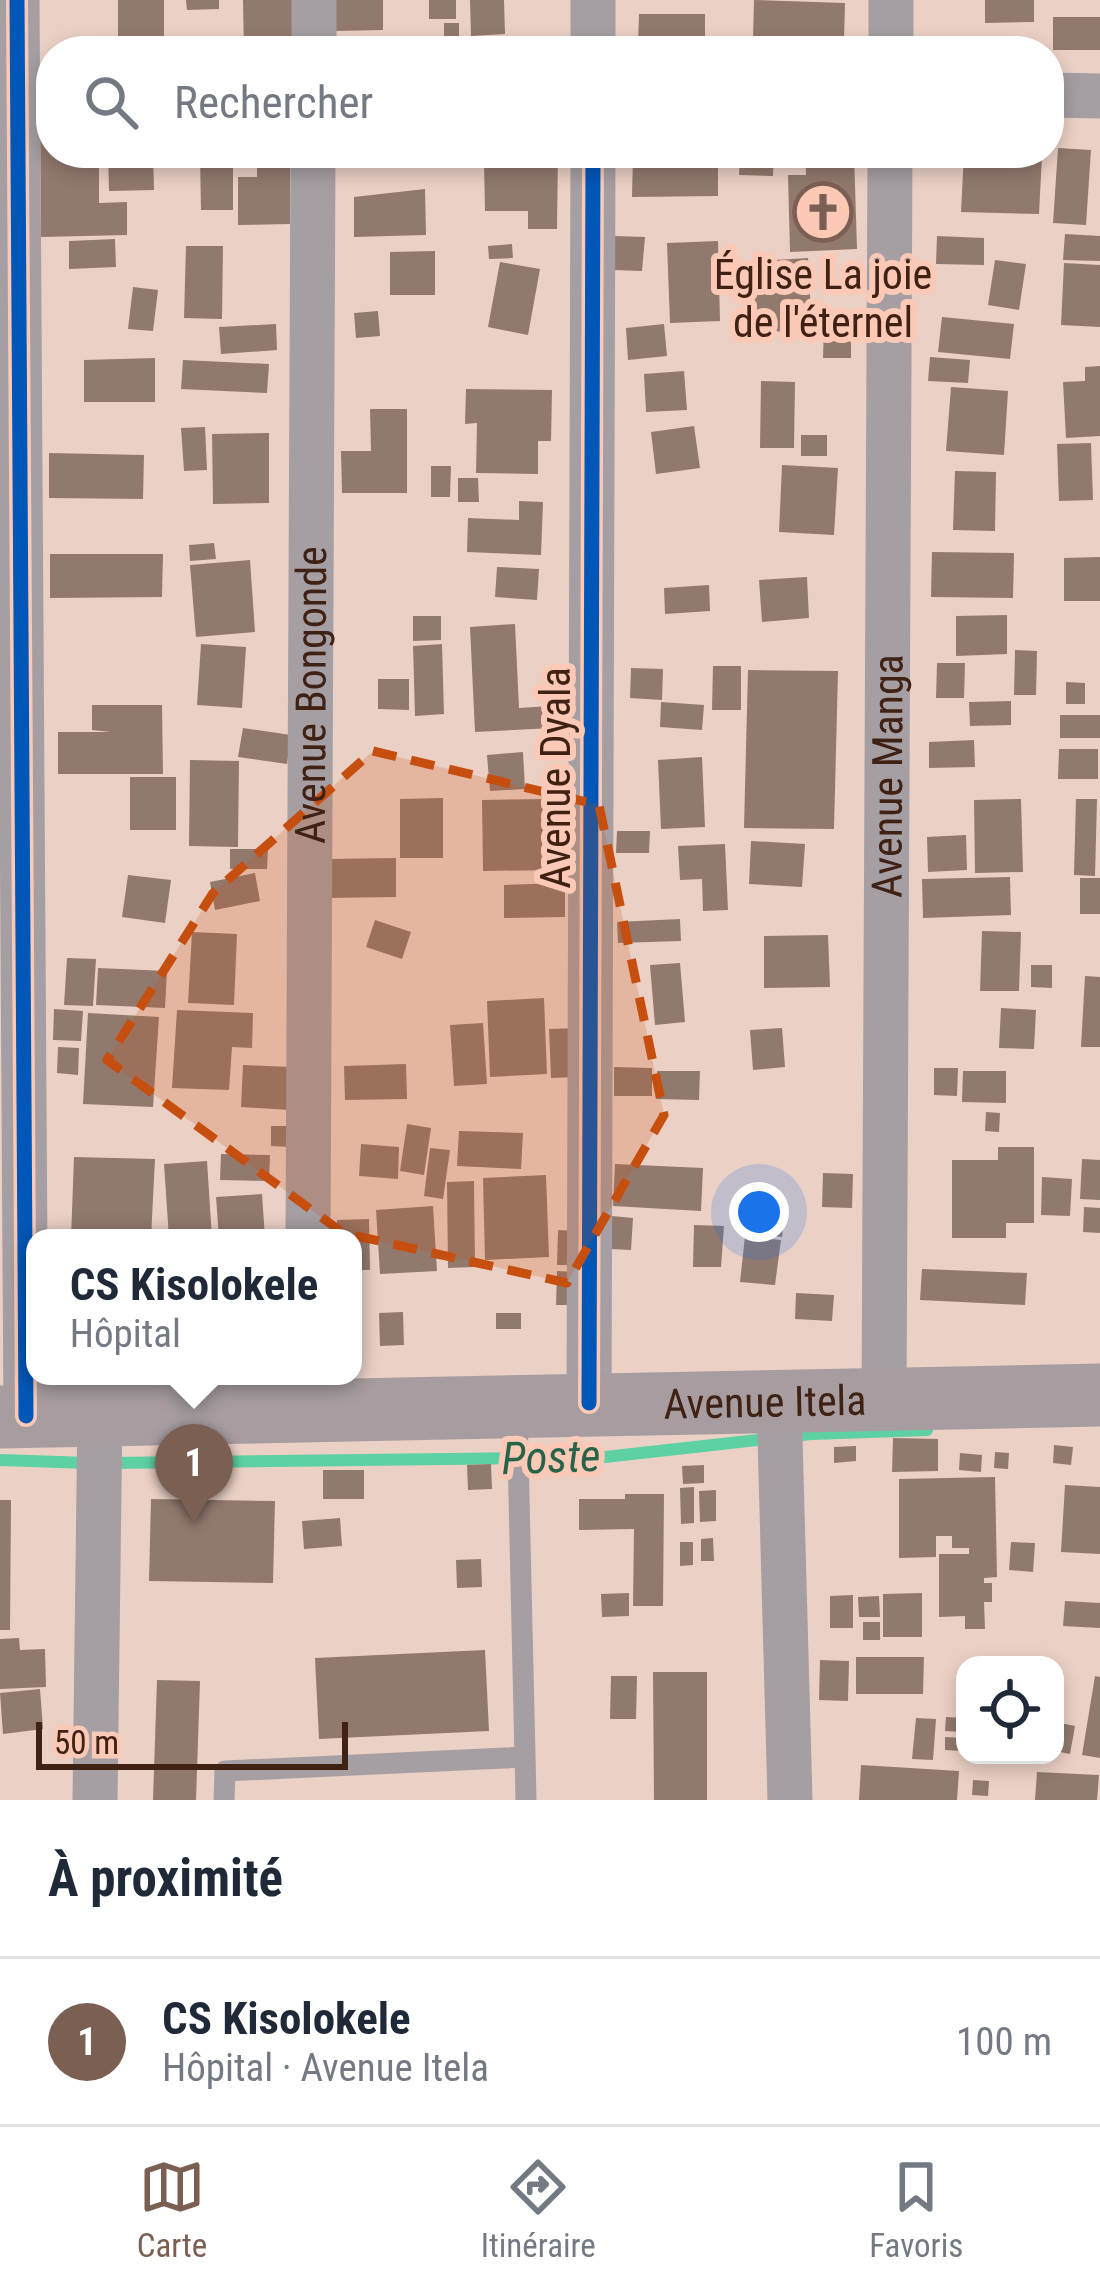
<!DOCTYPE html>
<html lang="fr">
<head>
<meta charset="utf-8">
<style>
  :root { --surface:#fff; --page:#f2f2f3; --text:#1f2937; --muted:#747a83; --line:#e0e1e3; --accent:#7c5f53 }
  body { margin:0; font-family:"Roboto Condensed",sans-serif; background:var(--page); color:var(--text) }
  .controls { position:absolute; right:36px; bottom:36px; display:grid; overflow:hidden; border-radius:24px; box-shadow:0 6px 18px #0003 }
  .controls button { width:108px; height:108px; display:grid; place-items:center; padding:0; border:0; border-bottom:3px solid var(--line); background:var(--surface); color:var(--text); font:60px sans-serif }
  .scale { position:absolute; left:36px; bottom:30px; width:312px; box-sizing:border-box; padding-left:12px; border:6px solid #402215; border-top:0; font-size:33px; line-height:42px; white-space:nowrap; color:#402215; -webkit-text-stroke:9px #fbc9b5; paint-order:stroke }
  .you { position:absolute; left:759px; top:1212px; width:42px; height:42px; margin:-30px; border:9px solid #fff; border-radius:50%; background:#1a73e8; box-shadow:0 0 0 18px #1a73e833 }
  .badge { display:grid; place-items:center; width:78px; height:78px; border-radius:50%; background:var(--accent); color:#fff; font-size:39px; font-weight:700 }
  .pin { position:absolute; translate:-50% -99px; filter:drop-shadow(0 3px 6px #0008) }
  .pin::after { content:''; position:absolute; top:63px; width:42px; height:36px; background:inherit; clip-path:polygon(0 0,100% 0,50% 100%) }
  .popup { position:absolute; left:26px; top:1229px; width:336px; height:156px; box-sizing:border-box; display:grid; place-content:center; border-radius:24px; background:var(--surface); filter:drop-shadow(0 3px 9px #0005); font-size:39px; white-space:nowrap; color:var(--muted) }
  .popup b { font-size:45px; color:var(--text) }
  .popup::after { content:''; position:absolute; left:50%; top:100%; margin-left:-24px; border:24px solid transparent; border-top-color:var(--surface) }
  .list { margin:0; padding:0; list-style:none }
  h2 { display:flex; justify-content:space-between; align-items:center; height:156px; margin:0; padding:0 48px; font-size:51px }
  h2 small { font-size:39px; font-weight:400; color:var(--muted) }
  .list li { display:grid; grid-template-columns:78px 1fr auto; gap:36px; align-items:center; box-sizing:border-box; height:168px; padding:0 48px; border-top:3px solid var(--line) }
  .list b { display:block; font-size:45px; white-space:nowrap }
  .list p { margin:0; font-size:39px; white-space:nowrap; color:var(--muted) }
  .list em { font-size:39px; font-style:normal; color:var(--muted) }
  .icon { flex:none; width:66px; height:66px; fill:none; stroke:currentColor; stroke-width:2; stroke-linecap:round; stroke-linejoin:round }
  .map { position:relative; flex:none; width:1100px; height:1800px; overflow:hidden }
  .search { position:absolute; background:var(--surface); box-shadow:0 6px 18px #0003; left:36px; right:36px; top:36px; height:132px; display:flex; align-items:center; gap:30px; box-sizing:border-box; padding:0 42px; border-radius:48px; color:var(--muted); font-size:45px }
  .sheet { height:324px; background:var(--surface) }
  nav { display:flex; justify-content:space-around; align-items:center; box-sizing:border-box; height:168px; border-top:3px solid var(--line); background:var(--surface); font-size:33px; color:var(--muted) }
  nav a { display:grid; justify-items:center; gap:6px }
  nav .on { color:var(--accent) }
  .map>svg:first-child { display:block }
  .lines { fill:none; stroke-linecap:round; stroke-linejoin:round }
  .stream { stroke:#5dd1a3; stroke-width:12 }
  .building { fill:#92796e }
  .lane { stroke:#a59ea3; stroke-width:21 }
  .street { stroke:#a59ea3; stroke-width:45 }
  .secondary { stroke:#a79da0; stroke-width:63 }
  .cycleway-casing { stroke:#fbc9b5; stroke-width:22 }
  .cycleway { stroke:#0057b8; stroke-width:15 }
  .marked { fill:#c64e0e; fill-opacity:0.2; stroke:#c64e0e; stroke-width:9; stroke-dasharray:24 15; stroke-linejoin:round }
  .labels { text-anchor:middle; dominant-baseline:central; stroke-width:12; stroke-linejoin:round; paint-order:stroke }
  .poi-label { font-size:42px; fill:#402215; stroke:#fbc9b5 }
  .street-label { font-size:42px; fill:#402215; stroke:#fbc9b5 }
  .water-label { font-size:45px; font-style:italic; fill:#266349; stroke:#fbc9b5 }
</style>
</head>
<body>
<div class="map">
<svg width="1100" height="1800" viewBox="0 0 1100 1800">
  <rect width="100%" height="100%" fill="#ebd0c5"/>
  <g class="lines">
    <path class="stream" d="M 0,1460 L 89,1463
      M 109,1463 L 605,1457 L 811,1434 L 927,1430"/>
  </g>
  <path class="building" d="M 118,0 L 164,0 L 164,38 L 118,39 Z
    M 186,0 L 219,0 L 219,9 L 187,10 Z
    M 243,0 L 307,0 L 307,51 L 244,51 Z
    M 335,0 L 383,0 L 383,30 L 335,31 Z
    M 429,0 L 456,0 L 456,19 L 429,19 Z
    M 470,0 L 504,0 L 505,34 L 471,36 Z
    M 754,0 L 845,3 L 844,40 L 753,39 Z
    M 985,0 L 1034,0 L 1034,22 L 985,23 Z
    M 639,14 L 705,14 L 705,43 L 638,44 Z
    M 1053,17 L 1100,17 L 1100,50 L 1053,50 Z
    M 444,23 L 459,23 L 459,46 L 444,46 Z
    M 40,104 L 51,104 L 51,153 L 99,153 L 99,203 L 127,202 L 127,235 L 41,237 Z
    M 1058,148 L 1091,150 L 1086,225 L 1053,223 Z
    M 108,153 L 153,153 L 154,190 L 109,191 Z
    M 257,153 L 290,153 L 290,224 L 238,225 L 238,177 L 257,177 Z
    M 558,153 L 557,229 L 528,229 L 528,211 L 485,211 L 484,163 L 532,163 L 532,154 Z
    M 633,153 L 718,153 L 718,196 L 632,197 Z
    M 740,153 L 774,153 L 773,176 L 739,175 Z
    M 805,153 L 854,153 L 857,249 L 790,252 L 788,175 L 806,175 Z
    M 964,153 L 1042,156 L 1039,214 L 961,212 Z
    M 200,156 L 233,156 L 233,210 L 201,210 Z
    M 425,189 L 426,235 L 354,237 L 354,197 Z
    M 1065,234 L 1100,236 L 1100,261 L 1063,260 Z
    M 615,236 L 645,237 L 642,271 L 613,270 Z
    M 937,236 L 984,238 L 984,265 L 936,264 Z
    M 115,239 L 116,267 L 69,269 L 69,241 Z
    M 718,241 L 720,321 L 670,323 L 667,243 Z
    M 512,244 L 513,258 L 489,259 L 488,246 Z
    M 186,246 L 223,246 L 222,319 L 184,318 Z
    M 435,251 L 435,295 L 390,295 L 390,252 Z
    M 808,258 L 812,330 L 747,333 L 743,262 Z
    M 995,260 L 1026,264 L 1019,310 L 988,305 Z
    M 500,262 L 540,269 L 528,335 L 488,327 Z
    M 1064,263 L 1100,265 L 1100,327 L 1061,325 Z
    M 133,287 L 158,290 L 153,331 L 128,329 Z
    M 378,311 L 380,336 L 356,338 L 354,313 Z
    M 942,317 L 1014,324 L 1010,359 L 938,352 Z
    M 824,323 L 851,323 L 851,358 L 823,358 Z
    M 276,324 L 277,350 L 221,354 L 219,327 Z
    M 664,324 L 667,356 L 628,360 L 626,328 Z
    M 930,357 L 970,360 L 968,383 L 928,381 Z
    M 155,358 L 155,402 L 84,402 L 84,360 Z
    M 183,360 L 269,364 L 267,393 L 181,389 Z
    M 1100,366 L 1100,436 L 1066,438 L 1063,382 L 1085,381 L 1085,367 Z
    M 684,371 L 687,410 L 646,412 L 644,374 Z
    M 761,381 L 795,382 L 794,448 L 760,448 Z
    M 951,387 L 1008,391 L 1004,455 L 946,451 Z
    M 466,389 L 552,390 L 551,441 L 538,441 L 538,474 L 476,473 L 477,423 L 465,424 Z
    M 370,409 L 407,409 L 407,493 L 342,493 L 341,451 L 371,451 Z
    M 694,426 L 700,468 L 656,474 L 651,432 Z
    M 205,427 L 207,470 L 184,471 L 181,428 Z
    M 269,433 L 269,503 L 213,504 L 212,434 Z
    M 801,435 L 827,435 L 827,456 L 801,456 Z
    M 1091,443 L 1093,500 L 1059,501 L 1057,444 Z
    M 49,453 L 144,455 L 143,499 L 49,498 Z
    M 782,465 L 838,468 L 834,535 L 779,532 Z
    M 431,466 L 451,466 L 450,497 L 431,497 Z
    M 955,471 L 996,472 L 995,531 L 953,530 Z
    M 458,478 L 478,478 L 479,502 L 458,502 Z
    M 519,501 L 543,502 L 541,555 L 467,552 L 468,518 L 519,520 Z
    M 214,543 L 216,559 L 190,561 L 189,545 Z
    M 932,552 L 1014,553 L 1013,598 L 931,597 Z
    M 50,554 L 163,554 L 162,597 L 50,598 Z
    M 1100,557 L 1100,601 L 1064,601 L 1064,558 Z
    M 250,560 L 255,632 L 196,637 L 190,565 Z
    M 497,567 L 539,569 L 537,600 L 495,597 Z
    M 807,577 L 809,618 L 762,622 L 759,580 Z
    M 709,585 L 710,611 L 665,614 L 664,588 Z
    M 1007,615 L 1007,654 L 956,656 L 956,616 Z
    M 413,616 L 441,616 L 441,640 L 413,641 Z
    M 515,624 L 519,708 L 550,706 L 552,728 L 475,732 L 470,627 Z
    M 201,644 L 246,647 L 242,708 L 197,705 Z
    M 442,644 L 444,714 L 415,716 L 413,646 Z
    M 1015,650 L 1037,651 L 1036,695 L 1014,695 Z
    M 937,663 L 965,663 L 964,698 L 936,698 Z
    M 713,666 L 741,666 L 741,710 L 712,710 Z
    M 631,668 L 663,669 L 662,700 L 630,698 Z
    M 748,670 L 838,671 L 834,829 L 744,828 Z
    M 378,679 L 409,679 L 409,710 L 378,709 Z
    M 1066,682 L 1085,683 L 1085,704 L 1066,704 Z
    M 1011,701 L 1011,725 L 970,726 L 969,702 Z
    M 661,702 L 704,705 L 702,730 L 660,727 Z
    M 92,705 L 162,705 L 163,774 L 58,774 L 58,732 L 110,732 L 92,730 Z
    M 1060,715 L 1100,715 L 1100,738 L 1060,738 Z
    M 243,728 L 291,735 L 287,764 L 238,757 Z
    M 974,740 L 975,767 L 929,768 L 929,742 Z
    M 1059,749 L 1098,749 L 1098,779 L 1058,779 Z
    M 523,752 L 525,789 L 490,791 L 487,755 Z
    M 702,757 L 705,827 L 661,829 L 658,760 Z
    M 190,760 L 239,761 L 238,847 L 189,846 Z
    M 130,777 L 176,777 L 176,830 L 130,830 Z
    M 443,798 L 443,858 L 400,858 L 400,799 Z
    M 551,799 L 552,870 L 483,871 L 482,800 Z
    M 1021,799 L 1023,872 L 975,873 L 974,800 Z
    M 1076,799 L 1097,799 L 1095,876 L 1074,875 Z
    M 617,831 L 650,831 L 649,853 L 616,853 Z
    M 966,835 L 967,870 L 928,872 L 927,837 Z
    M 751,841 L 805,844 L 802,887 L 749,884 Z
    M 725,844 L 728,910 L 703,911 L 702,879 L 680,880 L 678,846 Z
    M 230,849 L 268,849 L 267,869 L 230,869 Z
    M 396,858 L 396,897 L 327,898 L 327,859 Z
    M 255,873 L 260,901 L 215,910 L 210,882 Z
    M 128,875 L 171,880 L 165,923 L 122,917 Z
    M 1010,877 L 1011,915 L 923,918 L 922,879 Z
    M 1080,878 L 1100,878 L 1100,914 L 1080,914 Z
    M 565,883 L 565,917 L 504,918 L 504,885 Z
    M 680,919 L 681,941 L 618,943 L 617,922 Z
    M 375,920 L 411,932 L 402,959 L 366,947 Z
    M 982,931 L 1021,932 L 1019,991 L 980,991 Z
    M 192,932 L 237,934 L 234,1005 L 188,1003 Z
    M 828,935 L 830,987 L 764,988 L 764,936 Z
    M 67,958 L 96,959 L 93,1006 L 64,1005 Z
    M 680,963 L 685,1022 L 655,1025 L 650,965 Z
    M 1031,965 L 1052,965 L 1052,988 L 1031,987 Z
    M 98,968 L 167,971 L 165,1008 L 96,1005 Z
    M 1085,976 L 1100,977 L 1100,1047 L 1081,1047 Z
    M 544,998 L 547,1074 L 490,1077 L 487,1001 Z
    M 1001,1008 L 1036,1010 L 1034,1049 L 999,1048 Z
    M 54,1009 L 83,1011 L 81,1041 L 53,1040 Z
    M 177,1010 L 253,1013 L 252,1048 L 232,1047 L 229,1090 L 172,1088 Z
    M 88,1013 L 159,1017 L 153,1107 L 83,1104 Z
    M 483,1023 L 487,1084 L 454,1086 L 450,1025 Z
    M 577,1028 L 579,1077 L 551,1078 L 549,1029 Z
    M 782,1028 L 785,1067 L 753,1070 L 750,1030 Z
    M 58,1047 L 79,1048 L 78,1075 L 57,1073 Z
    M 406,1064 L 407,1099 L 345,1100 L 344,1066 Z
    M 243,1065 L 292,1067 L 290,1110 L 241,1107 Z
    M 614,1067 L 652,1068 L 652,1096 L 614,1096 Z
    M 934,1068 L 958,1068 L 957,1096 L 934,1095 Z
    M 657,1071 L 700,1071 L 699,1100 L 656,1099 Z
    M 963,1071 L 1006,1071 L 1006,1103 L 962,1102 Z
    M 986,1112 L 1000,1113 L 999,1132 L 985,1131 Z
    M 407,1124 L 431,1128 L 424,1175 L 400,1171 Z
    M 271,1126 L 291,1126 L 291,1147 L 271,1146 Z
    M 459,1131 L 523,1133 L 521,1169 L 457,1166 Z
    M 361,1144 L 399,1147 L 398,1179 L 359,1176 Z
    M 998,1147 L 1034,1147 L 1034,1223 L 1006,1223 L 1006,1238 L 952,1238 L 952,1160 L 998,1160 Z
    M 430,1148 L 450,1150 L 443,1199 L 424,1196 Z
    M 221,1154 L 270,1155 L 269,1181 L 220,1180 Z
    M 74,1157 L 155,1159 L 151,1238 L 71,1238 Z
    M 1082,1159 L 1100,1160 L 1100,1200 L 1080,1199 Z
    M 207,1161 L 212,1238 L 169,1238 L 164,1164 Z
    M 615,1164 L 703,1168 L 701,1211 L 613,1206 Z
    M 823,1173 L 853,1174 L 852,1208 L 822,1207 Z
    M 546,1175 L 549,1257 L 485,1260 L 483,1178 Z
    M 1042,1177 L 1072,1179 L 1070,1216 L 1041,1215 Z
    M 474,1181 L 475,1267 L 448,1268 L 447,1182 Z
    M 262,1194 L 265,1238 L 219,1238 L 216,1197 Z
    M 747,1205 L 785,1209 L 782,1237 L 743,1233 Z
    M 433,1206 L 437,1271 L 380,1274 L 376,1210 Z
    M 1084,1207 L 1100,1208 L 1100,1233 L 1083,1232 Z
    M 612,1216 L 633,1218 L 631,1250 L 610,1249 Z
    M 369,1219 L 370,1270 L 353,1270 L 353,1238 L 337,1238 L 337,1220 Z
    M 694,1225 L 724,1226 L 721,1267 L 693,1267 Z
    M 558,1230 L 577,1231 L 576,1265 L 557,1265 Z
    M 745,1236 L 781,1240 L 775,1285 L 740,1282 Z
    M 922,1269 L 1027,1273 L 1025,1305 L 920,1300 Z
    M 557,1271 L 578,1272 L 577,1305 L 556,1305 Z
    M 796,1293 L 834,1295 L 832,1321 L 795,1319 Z
    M 403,1312 L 404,1345 L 380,1346 L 379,1313 Z
    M 496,1313 L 521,1313 L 521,1329 L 496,1329 Z
    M 893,1438 L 938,1439 L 938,1471 L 892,1472 Z
    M 1054,1445 L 1073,1447 L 1071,1465 L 1053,1463 Z
    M 856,1446 L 856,1461 L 834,1463 L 834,1447 Z
    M 995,1452 L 1009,1453 L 1008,1469 L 994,1468 Z
    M 960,1453 L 982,1455 L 981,1472 L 959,1470 Z
    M 491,1464 L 492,1489 L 468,1490 L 467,1465 Z
    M 704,1465 L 704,1483 L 683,1484 L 682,1466 Z
    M 323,1470 L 364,1470 L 364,1499 L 323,1499 Z
    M 995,1477 L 997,1577 L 984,1578 L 984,1583 L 992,1583 L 992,1602 L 984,1602 L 985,1629 L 965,1629 L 965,1616 L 939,1617 L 939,1554 L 969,1554 L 969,1548 L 952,1548 L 952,1536 L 936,1536 L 936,1557 L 899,1558 L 899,1479 Z
    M 1065,1485 L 1100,1487 L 1100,1554 L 1061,1552 Z
    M 694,1487 L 694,1523 L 681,1524 L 680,1488 Z
    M 716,1490 L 716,1521 L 700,1522 L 699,1491 Z
    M 625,1494 L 664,1494 L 663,1606 L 633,1606 L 634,1529 L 579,1530 L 579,1499 L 625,1499 Z
    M 151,1499 L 275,1501 L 273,1583 L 149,1581 Z
    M 0,1500 L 11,1500 L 10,1630 L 0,1630 Z
    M 340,1518 L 342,1546 L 304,1549 L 302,1521 Z
    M 713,1538 L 714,1561 L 701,1561 L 701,1539 Z
    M 680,1542 L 693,1542 L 693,1565 L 680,1566 Z
    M 1011,1542 L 1035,1543 L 1033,1572 L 1009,1570 Z
    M 481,1559 L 482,1587 L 457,1588 L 456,1560 Z
    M 629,1593 L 629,1616 L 602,1617 L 601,1594 Z
    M 922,1593 L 922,1637 L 883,1637 L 883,1594 Z
    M 853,1595 L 853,1628 L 830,1628 L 830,1596 Z
    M 879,1596 L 880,1617 L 859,1617 L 858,1597 Z
    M 1065,1601 L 1100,1603 L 1100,1628 L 1063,1626 Z
    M 863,1622 L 880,1622 L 880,1640 L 863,1640 Z
    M 19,1638 L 20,1650 L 45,1649 L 46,1687 L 0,1689 L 0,1639 Z
    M 485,1650 L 489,1731 L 319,1739 L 315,1658 Z
    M 856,1657 L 924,1657 L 923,1694 L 856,1694 Z
    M 820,1660 L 849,1661 L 848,1701 L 819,1700 Z
    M 653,1672 L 707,1672 L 707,1800 L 654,1800 Z
    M 611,1676 L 637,1676 L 636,1719 L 610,1719 Z
    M 1095,1676 L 1100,1677 L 1100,1758 L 1082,1755 Z
    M 157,1680 L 200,1681 L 196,1800 L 153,1800 Z
    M 40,1689 L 43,1729 L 3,1734 L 0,1693 Z
    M 946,1717 L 963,1718 L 962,1732 L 945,1731 Z
    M 916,1718 L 936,1719 L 933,1760 L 912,1759 Z
    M 1055,1722 L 1075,1726 L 1070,1754 L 1055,1751 Z
    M 945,1737 L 963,1738 L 962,1751 L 945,1750 Z
    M 861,1765 L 959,1771 L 957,1800 L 859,1800 Z
    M 1037,1772 L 1099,1775 L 1097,1800 L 1035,1800 Z
    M 973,1780 L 989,1781 L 988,1796 L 972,1795 Z"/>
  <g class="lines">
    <path class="lane" d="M 517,1410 L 526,1800
      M 224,1800 L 225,1771 L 525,1757"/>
    <g class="street">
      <path d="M 17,0 L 26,1416"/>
      <path d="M 593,0 L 593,51"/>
      <path d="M 314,51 L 314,0"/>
      <path d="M 891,51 L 891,0"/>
      <path d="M 1049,95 L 1100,96"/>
      <path id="s1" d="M 308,1238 L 313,153"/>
      <path id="s2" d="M 884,1400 L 890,153"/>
      <path d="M 779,1401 L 790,1800"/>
      <path d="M 589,1403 L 593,153"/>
      <path d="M 95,1800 L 100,1411"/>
    </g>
    <path class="secondary" id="s3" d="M 0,1417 L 1100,1395"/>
    <g class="cycleway-casing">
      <path id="cycleway" d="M 17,0 L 26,1416
        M 589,1403 L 593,153"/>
    </g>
    <use href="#cycleway" class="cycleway"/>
  </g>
  <path class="marked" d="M 373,751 L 599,805 L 664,1115 L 567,1283 L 343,1233 L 107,1060 L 213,893 Z"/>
  <defs>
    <g id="church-ring" transform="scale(3)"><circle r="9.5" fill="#fbc9b5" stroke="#7c5f53" stroke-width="1.5"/><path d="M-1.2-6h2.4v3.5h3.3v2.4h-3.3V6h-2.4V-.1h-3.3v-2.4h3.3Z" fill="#7c5f53"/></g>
  </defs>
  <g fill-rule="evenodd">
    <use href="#church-ring" x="823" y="212"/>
  </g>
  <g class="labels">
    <g class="poi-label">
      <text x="823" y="274">Église La joie<tspan x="823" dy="48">de l'éternel</tspan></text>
    </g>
    <g class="street-label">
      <text stroke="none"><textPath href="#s1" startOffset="543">Avenue Bongonde</textPath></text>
      <text stroke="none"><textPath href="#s2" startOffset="624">Avenue Manga</textPath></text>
      <text transform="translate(555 778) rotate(-90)">Avenue Dyala</text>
      <text stroke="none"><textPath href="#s3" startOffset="765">Avenue Itela</textPath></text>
    </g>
    <g class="water-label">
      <text transform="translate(551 1457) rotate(-2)">Poste</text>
    </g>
  </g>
</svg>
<div class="controls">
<button><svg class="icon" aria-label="locate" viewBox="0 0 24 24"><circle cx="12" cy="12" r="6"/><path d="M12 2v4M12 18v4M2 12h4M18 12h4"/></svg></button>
</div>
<div class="scale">50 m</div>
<div class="you"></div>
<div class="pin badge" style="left:194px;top:1523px">1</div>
<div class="popup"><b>CS Kisolokele</b>Hôpital</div>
<div class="search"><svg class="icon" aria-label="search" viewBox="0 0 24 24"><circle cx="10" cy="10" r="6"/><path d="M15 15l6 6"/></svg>Rechercher</div>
</div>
<section class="sheet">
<h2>À proximité<small></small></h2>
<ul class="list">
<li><span class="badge">1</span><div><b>CS Kisolokele</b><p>Hôpital · Avenue Itela</p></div><em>100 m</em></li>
</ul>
</section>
<nav>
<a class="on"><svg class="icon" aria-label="map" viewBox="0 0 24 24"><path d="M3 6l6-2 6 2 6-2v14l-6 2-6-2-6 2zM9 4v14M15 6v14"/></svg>Carte</a>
<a><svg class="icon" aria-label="directions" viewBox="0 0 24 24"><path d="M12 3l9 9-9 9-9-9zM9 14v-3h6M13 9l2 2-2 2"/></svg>Itinéraire</a>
<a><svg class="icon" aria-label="saved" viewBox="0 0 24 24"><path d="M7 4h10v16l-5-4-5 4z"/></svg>Favoris</a>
</nav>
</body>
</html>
